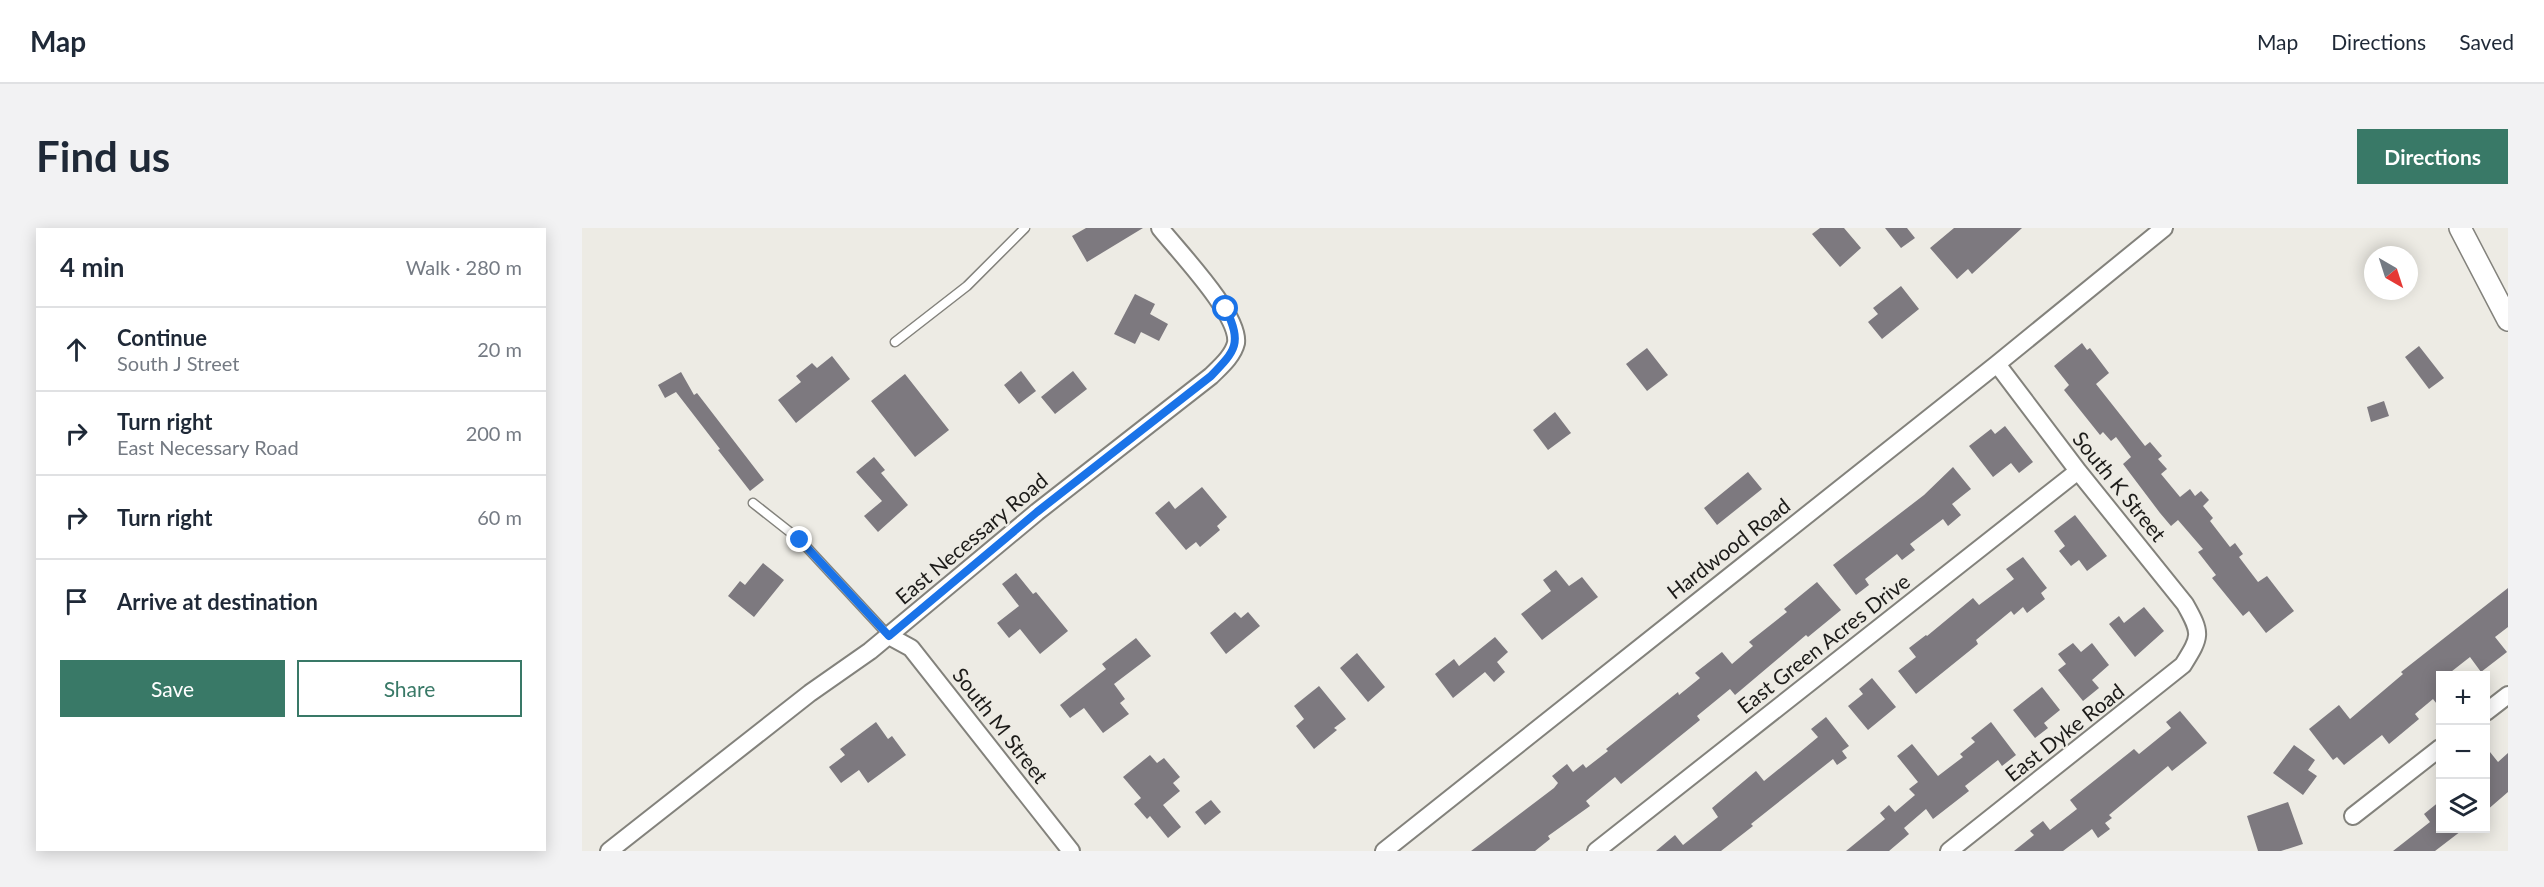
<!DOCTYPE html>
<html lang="en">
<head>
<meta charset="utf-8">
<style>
  :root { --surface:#fff; --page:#f2f2f3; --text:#1f2937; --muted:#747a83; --line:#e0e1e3; --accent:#397967 }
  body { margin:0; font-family:Lato,sans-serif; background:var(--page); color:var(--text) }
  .controls { position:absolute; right:18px; bottom:18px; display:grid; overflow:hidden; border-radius:0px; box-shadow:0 3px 15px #0003 }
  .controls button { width:54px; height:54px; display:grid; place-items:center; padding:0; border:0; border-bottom:2px solid var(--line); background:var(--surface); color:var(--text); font:30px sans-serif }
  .compass { position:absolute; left:1782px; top:18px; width:54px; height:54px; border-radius:50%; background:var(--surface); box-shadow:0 3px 15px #0003; rotate:141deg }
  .stop { position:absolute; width:18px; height:18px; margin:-14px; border:4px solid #1a73e8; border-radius:50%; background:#fff }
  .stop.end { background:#1a73e8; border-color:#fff; box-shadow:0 2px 6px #0008 }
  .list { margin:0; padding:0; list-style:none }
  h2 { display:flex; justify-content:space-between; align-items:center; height:78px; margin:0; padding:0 24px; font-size:26px }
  h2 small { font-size:20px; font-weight:400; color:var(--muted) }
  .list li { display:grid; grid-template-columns:39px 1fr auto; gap:18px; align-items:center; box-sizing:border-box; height:84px; padding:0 24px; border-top:2px solid var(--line) }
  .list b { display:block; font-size:22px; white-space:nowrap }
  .list p { margin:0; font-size:20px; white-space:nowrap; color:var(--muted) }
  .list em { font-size:20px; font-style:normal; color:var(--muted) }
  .actions { display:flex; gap:12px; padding:18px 24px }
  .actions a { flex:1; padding:14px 0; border:2px solid var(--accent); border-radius:0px; text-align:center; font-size:21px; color:var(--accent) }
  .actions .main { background:var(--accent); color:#fff }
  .icon { flex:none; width:33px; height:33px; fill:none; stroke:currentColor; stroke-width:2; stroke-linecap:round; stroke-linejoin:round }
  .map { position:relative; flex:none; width:1926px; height:623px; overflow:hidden; border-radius:0px }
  header { display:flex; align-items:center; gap:36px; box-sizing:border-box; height:84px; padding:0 30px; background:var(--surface); border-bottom:2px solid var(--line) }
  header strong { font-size:28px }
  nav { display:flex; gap:33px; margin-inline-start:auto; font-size:21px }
  .intro { display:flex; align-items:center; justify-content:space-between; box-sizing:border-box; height:144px; padding:0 36px }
  h1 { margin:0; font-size:42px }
  .button { padding:15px 27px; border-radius:0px; background:var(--accent); color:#fff; font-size:21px; font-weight:700 }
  main { display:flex; gap:36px; padding:0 36px }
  aside { flex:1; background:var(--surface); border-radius:0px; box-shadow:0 3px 15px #0003 }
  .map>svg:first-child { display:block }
  .building { fill:#7d797f }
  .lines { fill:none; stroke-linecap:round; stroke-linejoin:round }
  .service-casing { stroke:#83827c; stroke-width:11 }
  .minor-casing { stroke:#83827c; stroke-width:20 }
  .tertiary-casing { stroke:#83827c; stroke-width:24 }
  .service { stroke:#fff; stroke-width:8 }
  .minor { stroke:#fff; stroke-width:16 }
  .tertiary { stroke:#fff; stroke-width:21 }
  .route { stroke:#1a73e8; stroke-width:8 }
  .labels { text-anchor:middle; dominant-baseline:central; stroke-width:4.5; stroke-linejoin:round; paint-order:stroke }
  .street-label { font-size:21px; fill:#1c1b19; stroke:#edebe4 }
</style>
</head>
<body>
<header>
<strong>Map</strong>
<nav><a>Map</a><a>Directions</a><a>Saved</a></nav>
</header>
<div class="intro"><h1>Find us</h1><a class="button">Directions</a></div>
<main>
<aside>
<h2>4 min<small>Walk · 280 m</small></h2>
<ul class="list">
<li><svg class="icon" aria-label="ahead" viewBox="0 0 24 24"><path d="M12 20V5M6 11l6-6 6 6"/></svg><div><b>Continue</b><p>South J Street</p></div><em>20 m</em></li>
<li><svg class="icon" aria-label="right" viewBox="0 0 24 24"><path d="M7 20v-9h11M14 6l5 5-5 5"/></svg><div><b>Turn right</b><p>East Necessary Road</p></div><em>200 m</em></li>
<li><svg class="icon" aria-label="right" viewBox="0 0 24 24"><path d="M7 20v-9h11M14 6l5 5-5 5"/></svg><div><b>Turn right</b></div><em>60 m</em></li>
<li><svg class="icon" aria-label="arrive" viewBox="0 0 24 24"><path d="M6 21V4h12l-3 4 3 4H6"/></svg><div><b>Arrive at destination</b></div></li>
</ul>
<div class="actions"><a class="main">Save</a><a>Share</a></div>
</aside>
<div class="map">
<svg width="1926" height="623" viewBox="0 0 1926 623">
  <rect width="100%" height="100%" fill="#edebe4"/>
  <path class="building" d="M 504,0 L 561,0 L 505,34 L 490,8 Z
    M 1238,0 L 1262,0 L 1279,20 L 1258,39 L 1230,6 Z
    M 1303,0 L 1325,0 L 1333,10 L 1319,20 Z
    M 1372,0 L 1440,0 L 1390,46 L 1386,41 L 1375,51 L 1348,20 Z
    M 1319,58 L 1337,81 L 1300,111 L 1286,94 L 1296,86 L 1291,80 Z
    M 553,66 L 573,76 L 568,86 L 586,96 L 577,113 L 559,104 L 553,116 L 532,106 Z
    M 1500,115 L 1505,122 L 1508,120 L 1527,145 L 1514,156 L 1563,218 L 1568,214 L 1580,228 L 1576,231 L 1585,241 L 1579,246 L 1598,269 L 1608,261 L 1613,268 L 1619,263 L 1627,272 L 1621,278 L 1631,290 L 1628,293 L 1648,319 L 1653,315 L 1661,326 L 1657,329 L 1676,354 L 1685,348 L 1712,383 L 1684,405 L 1667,383 L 1661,388 L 1630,350 L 1634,347 L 1616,324 L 1621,321 L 1596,292 L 1589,298 L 1578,285 L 1541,236 L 1549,229 L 1534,209 L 1529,213 L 1521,204 L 1518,207 L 1482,162 L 1487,157 L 1472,138 Z
    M 1837,118 L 1862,150 L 1847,161 L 1823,129 Z
    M 1065,120 L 1086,147 L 1065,163 L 1044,136 Z
    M 250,128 L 268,151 L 214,195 L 196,172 L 219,154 L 214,148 L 230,135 L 235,140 Z
    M 439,143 L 454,163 L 437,176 L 422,157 Z
    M 491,143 L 505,161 L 473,186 L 459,169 Z
    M 99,144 L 112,167 L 115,165 L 182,252 L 168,263 L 136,222 L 138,221 L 94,164 L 83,170 L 76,157 Z
    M 323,146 L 367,202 L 333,229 L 289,173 Z
    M 1802,173 L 1807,188 L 1789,194 L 1785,179 Z
    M 973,184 L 989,205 L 966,222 L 951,202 Z
    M 1423,198 L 1451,234 L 1437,245 L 1429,235 L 1411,249 L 1387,218 L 1409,201 L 1413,206 Z
    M 292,229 L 303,242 L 299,245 L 326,277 L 296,304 L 282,288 L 300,273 L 274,244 Z
    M 1371,239 L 1389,261 L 1370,276 L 1379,287 L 1366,298 L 1361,291 L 1328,316 L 1333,322 L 1320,332 L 1315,326 L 1283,351 L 1287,357 L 1274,367 L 1251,337 L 1342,267 Z
    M 1166,244 L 1180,261 L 1135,297 L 1122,280 Z
    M 620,259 L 645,289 L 635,298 L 638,302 L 618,319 L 614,314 L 604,322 L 573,285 L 587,273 L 593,281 Z
    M 1493,287 L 1525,328 L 1505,343 L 1497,332 L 1489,338 L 1477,323 L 1483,318 L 1472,303 Z
    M 1441,329 L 1465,360 L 1459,365 L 1463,371 L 1445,385 L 1441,379 L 1432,387 L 1429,383 L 1394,412 L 1396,416 L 1334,466 L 1316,443 L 1334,429 L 1327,420 L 1344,407 L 1345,408 L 1391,370 L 1397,377 L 1432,351 L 1424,341 Z
    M 181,335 L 202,352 L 172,389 L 146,368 L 158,353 L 163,357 Z
    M 974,342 L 987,358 L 1000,349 L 1016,369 L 960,412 L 939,386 L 969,363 L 961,352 Z
    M 434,345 L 451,366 L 454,364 L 486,403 L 458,426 L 438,401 L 427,410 L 415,395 L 437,378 L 420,356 Z
    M 1235,354 L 1259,382 L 1226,409 L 1224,407 L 1153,467 L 1148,461 L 1115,488 L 1118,492 L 1039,556 L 1033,549 L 1004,573 L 1008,578 L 966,608 L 968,611 L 953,623 L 889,623 L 972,560 L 976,555 L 970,548 L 985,536 L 991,544 L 1001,536 L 1004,540 L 1026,523 L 1024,521 L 1096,464 L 1097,467 L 1118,450 L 1113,445 L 1140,424 L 1150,436 L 1171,418 L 1167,414 L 1205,384 L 1202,381 Z
    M 1926,360 L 1926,399 L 1913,409 L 1925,424 L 1899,444 L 1888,429 L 1865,447 L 1858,447 L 1858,480 L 1851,471 L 1833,486 L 1837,491 L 1807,516 L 1800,507 L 1762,537 L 1755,529 L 1751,532 L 1727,501 L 1757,477 L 1768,491 L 1821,446 L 1819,444 Z
    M 1562,379 L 1582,403 L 1553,429 L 1527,396 L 1537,388 L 1542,395 Z
    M 653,384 L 659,390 L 666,384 L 678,398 L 644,426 L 628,405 Z
    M 913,409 L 926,424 L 915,434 L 923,444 L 912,454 L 903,444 L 871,470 L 853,446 L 872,431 L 877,438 Z
    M 554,410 L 569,428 L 532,456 L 543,471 L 538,475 L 547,486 L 521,505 L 502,480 L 488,490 L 478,477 L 524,441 L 520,436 Z
    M 1491,415 L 1499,424 L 1510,415 L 1527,437 L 1510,452 L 1517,460 L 1501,473 L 1476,442 L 1484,436 L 1476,426 Z
    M 775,425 L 803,459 L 786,474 L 758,440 Z
    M 1290,450 L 1314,479 L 1286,502 L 1266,478 L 1281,466 L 1277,461 Z
    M 737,458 L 764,491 L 752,500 L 755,502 L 732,521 L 714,498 L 722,491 L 712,478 Z
    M 1460,459 L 1478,482 L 1462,495 L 1466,500 L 1453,510 L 1431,482 Z
    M 1598,483 L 1625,515 L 1590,543 L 1586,538 L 1527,587 L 1530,590 L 1523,595 L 1528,601 L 1516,610 L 1510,601 L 1481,623 L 1432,623 L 1452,607 L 1448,603 L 1461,593 L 1468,602 L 1495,581 L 1488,572 L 1552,521 L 1557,526 L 1589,500 L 1584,494 Z
    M 1244,489 L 1267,518 L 1260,523 L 1265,530 L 1255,537 L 1251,531 L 1169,596 L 1171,598 L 1139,623 L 1074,623 L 1093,607 L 1101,617 L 1136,589 L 1130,580 L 1174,543 L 1182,553 L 1218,524 L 1236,509 L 1229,501 Z
    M 294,494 L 306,511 L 310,508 L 324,527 L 286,555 L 277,542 L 259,555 L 247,539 L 263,527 L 258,521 Z
    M 1409,494 L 1434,527 L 1420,538 L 1416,532 L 1383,558 L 1387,563 L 1351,591 L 1344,581 L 1322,600 L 1327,606 L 1307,623 L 1264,623 L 1303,591 L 1298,585 L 1307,577 L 1313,584 L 1333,567 L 1327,561 L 1336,554 L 1315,528 L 1330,516 L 1356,548 L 1381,529 L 1378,526 L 1393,514 L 1389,510 Z
    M 1712,517 L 1733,532 L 1726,542 L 1735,548 L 1721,567 L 1691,545 Z
    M 1904,519 L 1916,534 L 1926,525 L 1926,564 L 1904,583 Z
    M 568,527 L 575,535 L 582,530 L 598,549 L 591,555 L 598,563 L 581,577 L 599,599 L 586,610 L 568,588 L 565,591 L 552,576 L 559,570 L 541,549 Z
    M 629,572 L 639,584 L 623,597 L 613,584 Z
    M 1858,573 L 1858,600 L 1883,600 L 1853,623 L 1811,623 L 1848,594 L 1842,586 Z
    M 1706,574 L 1721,616 L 1699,623 L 1676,623 L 1665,588 Z"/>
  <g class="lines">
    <g class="service-casing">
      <path id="service" d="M 313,114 L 385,58 L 443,0
        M 171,275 L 218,312 L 307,408"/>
    </g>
    <g class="minor-casing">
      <path id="minor" d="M 307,408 L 329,420 L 489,623
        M 1904,484 L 1926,467
        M 1771,588 L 1858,520
        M 27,623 L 228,465 L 288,423 L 455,284 L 629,148 C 638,139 651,128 654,115 C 658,87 596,23 578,0
        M 802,623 L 1415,136 L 1582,0
        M 1014,623 L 1496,243
        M 1367,623 L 1601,437 C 1619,408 1620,406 1603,376 L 1496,243 L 1415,136"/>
    </g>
    <g class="tertiary-casing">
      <path id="tertiary" d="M 1878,0 L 1926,92"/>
    </g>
    <use href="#service" class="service"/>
    <use href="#minor" class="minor"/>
    <use href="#tertiary" class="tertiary"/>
  </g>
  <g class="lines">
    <path class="route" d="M 218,312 L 307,408 L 455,284 L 629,148 C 654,122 660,116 644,81"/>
  </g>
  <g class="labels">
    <g class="street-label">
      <text transform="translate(1538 258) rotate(51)">South K Street</text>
      <text transform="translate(389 310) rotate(-40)">East Necessary Road</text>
      <text transform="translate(1146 320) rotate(-38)">Hardwood Road</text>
      <text transform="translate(1241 415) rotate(-38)">East Green Acres Drive</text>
      <text transform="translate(419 497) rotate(52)">South M Street</text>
      <text transform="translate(1482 504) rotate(-38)">East Dyke Road</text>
    </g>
  </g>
</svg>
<div class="controls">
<button>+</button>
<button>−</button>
<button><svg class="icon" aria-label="layers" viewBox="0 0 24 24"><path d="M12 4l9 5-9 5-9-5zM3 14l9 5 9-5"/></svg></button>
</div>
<svg class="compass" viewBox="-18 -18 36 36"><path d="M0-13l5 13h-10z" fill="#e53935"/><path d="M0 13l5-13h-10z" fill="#747a83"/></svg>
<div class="stop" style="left:644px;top:81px"></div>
<div class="stop end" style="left:218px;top:312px"></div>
</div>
</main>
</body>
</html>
